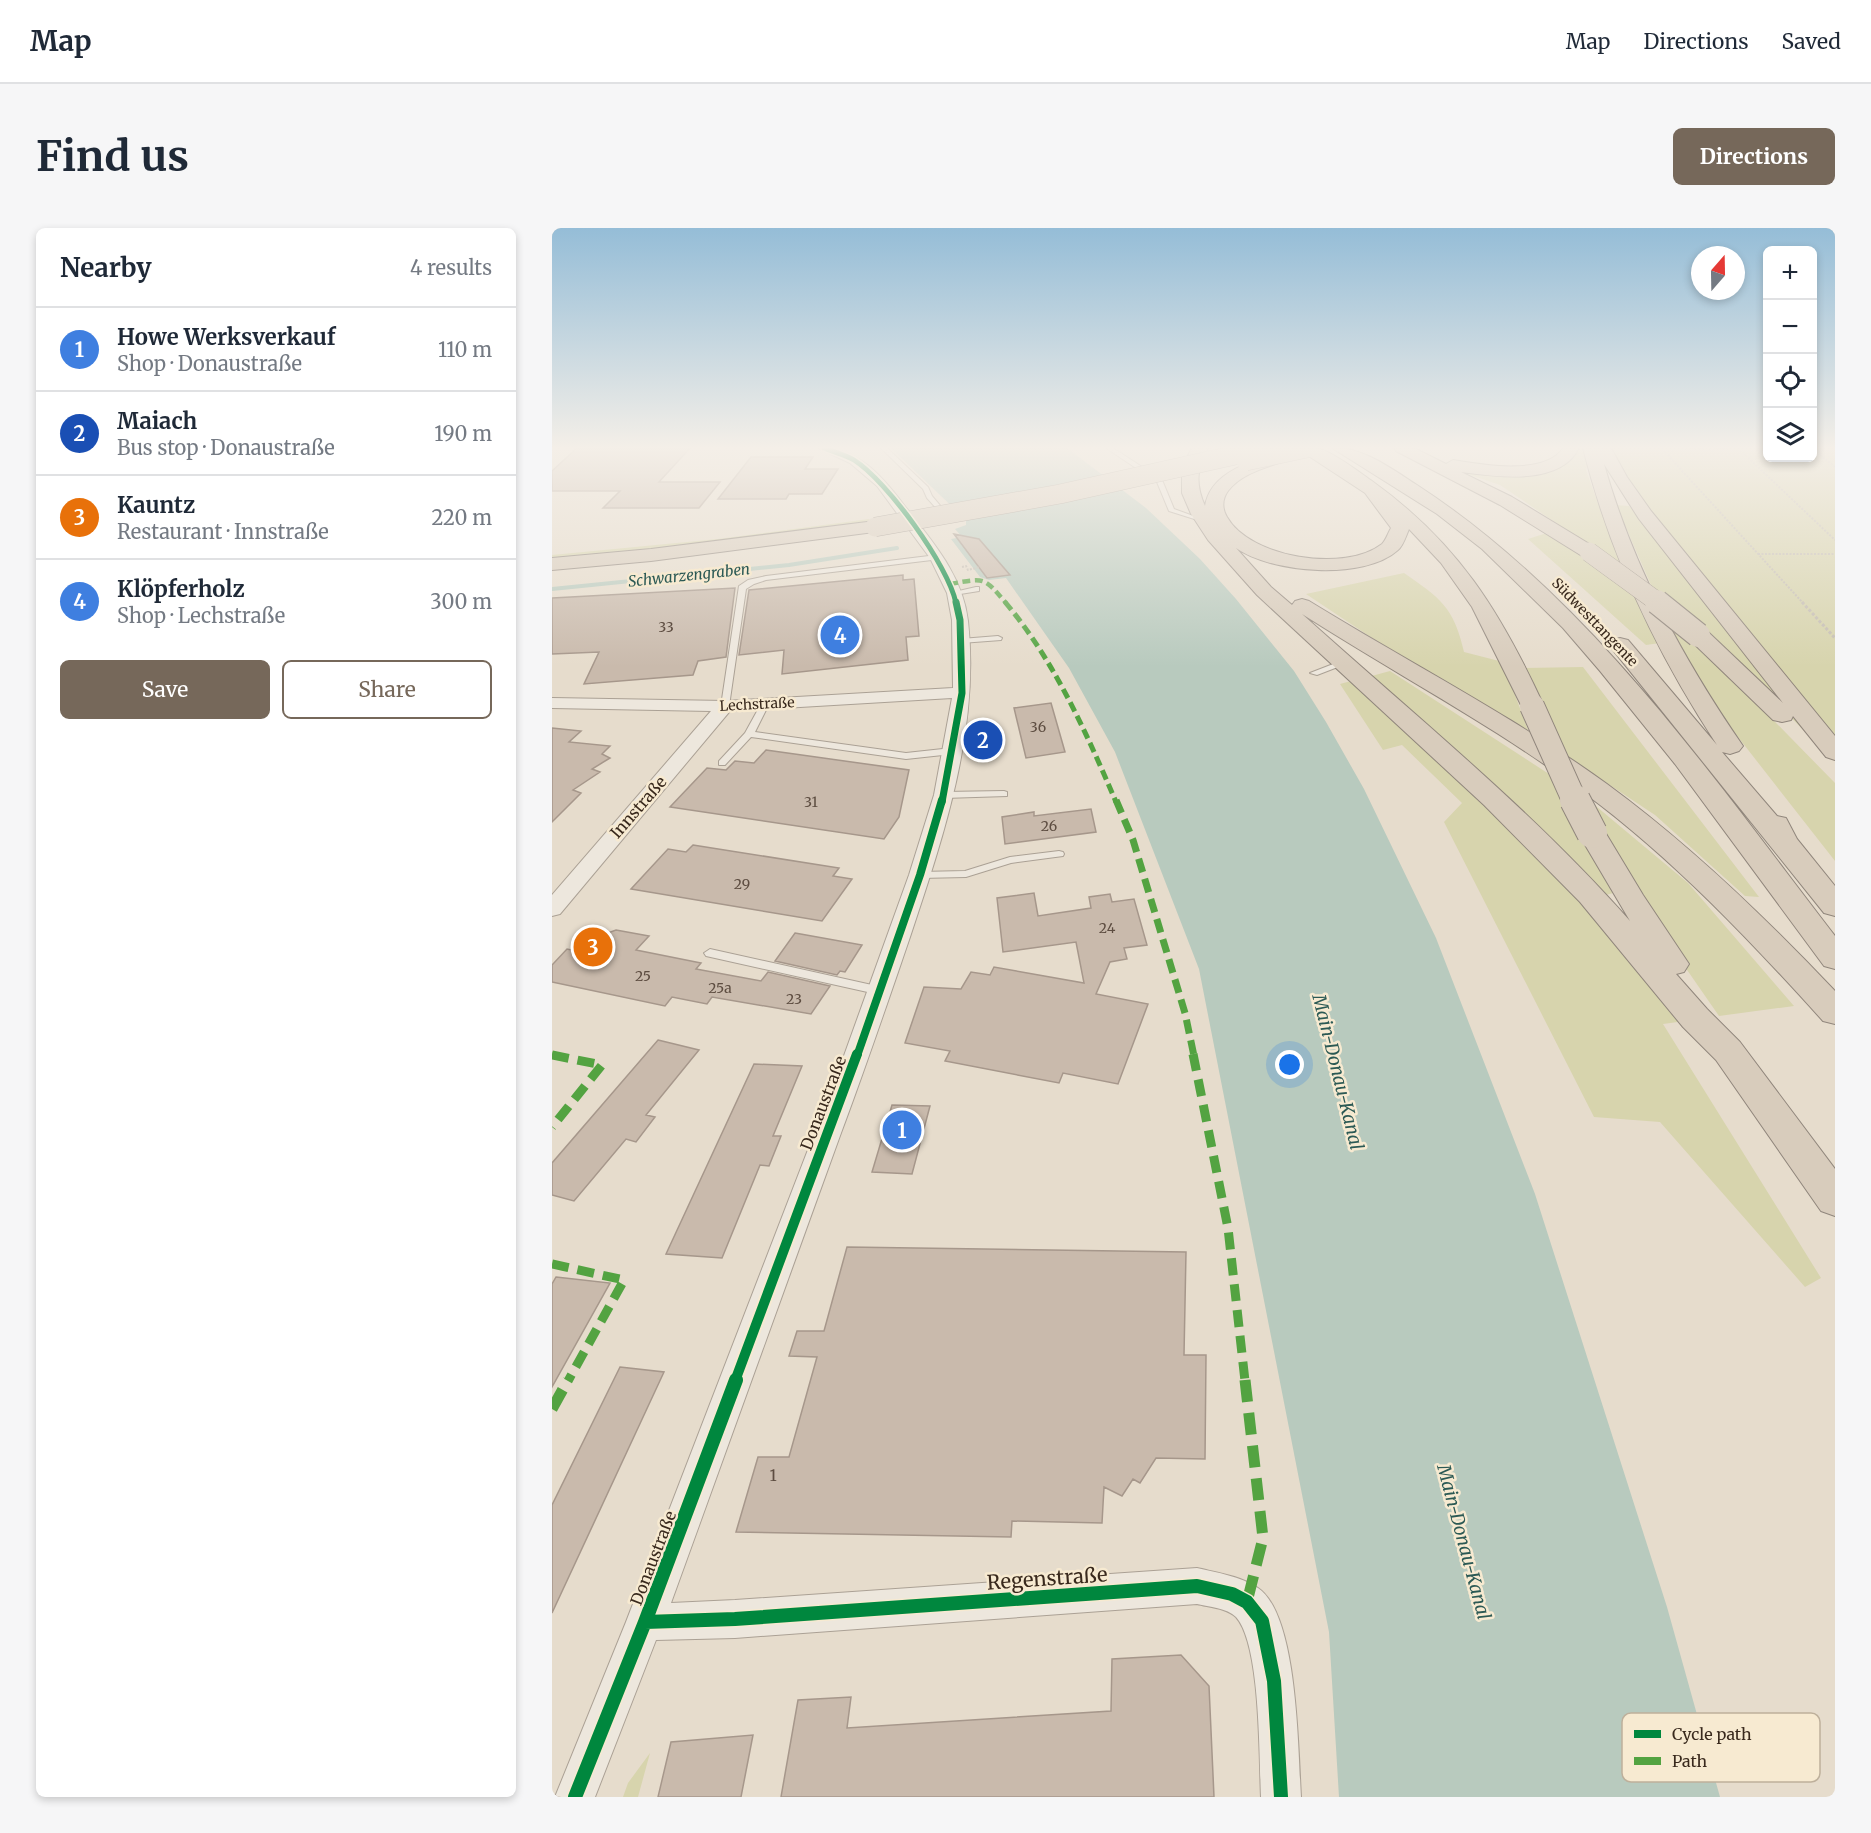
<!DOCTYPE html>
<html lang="en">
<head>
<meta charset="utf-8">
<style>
  :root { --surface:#fff; --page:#f6f6f7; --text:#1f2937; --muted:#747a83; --line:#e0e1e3; --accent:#76685a }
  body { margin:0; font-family:Merriweather,serif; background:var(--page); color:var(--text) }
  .controls { position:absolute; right:18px; top:18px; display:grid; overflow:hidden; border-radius:9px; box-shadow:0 3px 9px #0003 }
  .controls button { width:54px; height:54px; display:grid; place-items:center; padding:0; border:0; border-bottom:2px solid var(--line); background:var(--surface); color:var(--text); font:30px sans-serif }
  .compass { position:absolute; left:1139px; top:18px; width:54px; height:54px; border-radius:50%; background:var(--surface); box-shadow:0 3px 9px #0003; rotate:20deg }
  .you { position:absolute; left:738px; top:837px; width:21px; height:21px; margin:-15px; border:4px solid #fff; border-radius:50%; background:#1a73e8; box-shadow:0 0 0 9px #1a73e833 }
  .badge { display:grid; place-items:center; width:39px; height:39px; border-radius:50%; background:var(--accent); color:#fff; font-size:20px; font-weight:700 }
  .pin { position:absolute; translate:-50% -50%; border:3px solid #fff; box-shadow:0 2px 6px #0006 }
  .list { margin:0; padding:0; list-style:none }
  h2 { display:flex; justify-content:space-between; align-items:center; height:78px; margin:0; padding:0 24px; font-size:26px }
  h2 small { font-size:20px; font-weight:400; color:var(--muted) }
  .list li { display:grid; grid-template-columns:39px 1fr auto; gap:18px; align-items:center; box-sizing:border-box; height:84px; padding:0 24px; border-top:2px solid var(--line) }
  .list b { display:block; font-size:22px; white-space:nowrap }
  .list p { margin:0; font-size:20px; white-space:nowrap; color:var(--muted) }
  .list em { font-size:20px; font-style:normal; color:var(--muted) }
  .actions { display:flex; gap:12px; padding:18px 24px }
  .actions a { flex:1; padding:14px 0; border:2px solid var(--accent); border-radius:9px; text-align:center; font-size:21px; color:var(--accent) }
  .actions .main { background:var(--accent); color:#fff }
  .icon { flex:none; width:33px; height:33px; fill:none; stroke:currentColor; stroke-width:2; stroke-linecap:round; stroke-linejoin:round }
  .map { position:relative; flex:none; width:1283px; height:1569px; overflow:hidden; border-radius:9px }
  header { display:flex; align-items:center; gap:36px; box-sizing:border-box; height:84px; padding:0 30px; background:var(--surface); border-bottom:2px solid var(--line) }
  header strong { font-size:28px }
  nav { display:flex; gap:33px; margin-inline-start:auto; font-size:21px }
  .intro { display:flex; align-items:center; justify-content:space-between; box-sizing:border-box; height:144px; padding:0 36px }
  h1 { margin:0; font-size:42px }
  .button { padding:15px 27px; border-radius:9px; background:var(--accent); color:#fff; font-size:21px; font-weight:700 }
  main { display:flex; gap:36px; padding:0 36px }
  aside { flex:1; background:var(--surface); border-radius:9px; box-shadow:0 3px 9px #0003 }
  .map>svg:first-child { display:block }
  .green { fill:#d7d4ad }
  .water { fill:#b8cabe }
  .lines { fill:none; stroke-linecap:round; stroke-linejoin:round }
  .stream { stroke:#b8cabe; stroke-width:4 }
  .building { fill:#c9baac; stroke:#a6978b; stroke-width:1.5 }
  .lane-casing { stroke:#aba195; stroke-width:2 }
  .street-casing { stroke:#aba195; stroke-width:2 }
  .highway-casing { stroke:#90867c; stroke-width:2 }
  .path-far1 { stroke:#c5beb4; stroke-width:2; stroke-dasharray:2 1.5; stroke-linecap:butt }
  .path { stroke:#c5beb4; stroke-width:3; stroke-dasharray:3 2; stroke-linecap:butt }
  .lane { fill:#ede7dd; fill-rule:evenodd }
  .street { fill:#ede7dd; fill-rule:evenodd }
  .highway { fill:#d8ccbc; fill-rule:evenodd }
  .highway-bridge-far2-casing { stroke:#90867c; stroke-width:20; stroke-linecap:butt }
  .highway-bridge-far1-casing { stroke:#90867c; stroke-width:26; stroke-linecap:butt }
  .highway-bridge-casing { stroke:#90867c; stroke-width:32; stroke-linecap:butt }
  .highway-bridge-far2 { stroke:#d8ccbc; stroke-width:19 }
  .highway-bridge-far1 { stroke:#d8ccbc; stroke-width:24 }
  .highway-bridge { stroke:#d8ccbc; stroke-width:30 }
  .quiet-far4 { stroke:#53a341; stroke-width:4.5; stroke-dasharray:8 4.5; stroke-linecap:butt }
  .quiet-far3 { stroke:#53a341; stroke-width:5; stroke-dasharray:10 5; stroke-linecap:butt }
  .quiet-far2 { stroke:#53a341; stroke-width:7; stroke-dasharray:14 7; stroke-linecap:butt }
  .quiet-far1 { stroke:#53a341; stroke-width:9; stroke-dasharray:17 9; stroke-linecap:butt }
  .quiet { stroke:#53a341; stroke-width:11; stroke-dasharray:22 11; stroke-linecap:butt }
  .cycleway-far4-casing { stroke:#f7ead1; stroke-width:8 }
  .cycleway-far3-casing { stroke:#f7ead1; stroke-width:10 }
  .cycleway-far2-casing { stroke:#f7ead1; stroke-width:12 }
  .cycleway-far1-casing { stroke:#f7ead1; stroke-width:14 }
  .cycleway-casing { stroke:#f7ead1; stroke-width:17 }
  .cycleway-far4 { stroke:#00873e; stroke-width:5 }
  .cycleway-far3 { stroke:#00873e; stroke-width:7 }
  .cycleway-far2 { stroke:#00873e; stroke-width:8 }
  .cycleway-far1 { stroke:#00873e; stroke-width:10 }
  .cycleway { stroke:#00873e; stroke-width:14 }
  .labels { text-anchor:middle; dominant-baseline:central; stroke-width:5; stroke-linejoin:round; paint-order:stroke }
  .far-street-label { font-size:14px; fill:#39291d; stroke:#f7ead1 }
  .number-label { font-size:14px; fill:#5d4d41 }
  .far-water-label { font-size:15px; font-style:italic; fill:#2b5954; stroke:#f7ead1 }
  .street-label { font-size:16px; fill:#39291d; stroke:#f7ead1 }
  .near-number-label { font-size:16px; fill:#5d4d41 }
  .water-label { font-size:18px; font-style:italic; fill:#2b5954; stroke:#f7ead1 }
  .near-street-label { font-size:20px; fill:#39291d; stroke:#f7ead1 }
  .key { fill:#f7ead1; stroke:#beb09b; stroke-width:1.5 }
  .key-label { font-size:16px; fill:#39291d }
</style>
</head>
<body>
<header>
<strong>Map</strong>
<nav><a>Map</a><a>Directions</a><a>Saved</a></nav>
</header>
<div class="intro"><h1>Find us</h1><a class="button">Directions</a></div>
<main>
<aside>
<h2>Nearby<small>4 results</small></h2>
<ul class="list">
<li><span class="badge" style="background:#3f7fe0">1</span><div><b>Howe Werksverkauf</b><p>Shop · Donaustraße</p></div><em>110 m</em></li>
<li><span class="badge" style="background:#1a4fb4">2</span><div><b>Maiach</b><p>Bus stop · Donaustraße</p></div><em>190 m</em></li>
<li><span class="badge" style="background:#e8710a">3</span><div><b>Kauntz</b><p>Restaurant · Innstraße</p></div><em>220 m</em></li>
<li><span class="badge" style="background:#3f7fe0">4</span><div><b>Klöpferholz</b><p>Shop · Lechstraße</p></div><em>300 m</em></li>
</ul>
<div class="actions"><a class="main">Save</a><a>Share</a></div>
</aside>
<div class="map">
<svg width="1283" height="1569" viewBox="0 0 1283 1569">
  <rect width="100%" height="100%" fill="#e6dccc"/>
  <path class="green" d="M 1024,220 L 1034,220 L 1037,232 L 1034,242 L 1069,339 L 948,257 L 892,238 L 967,245 Z
    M 1057,220 L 1215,220 L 1216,230 L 1260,230 L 1261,220 L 1283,220 L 1283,511 L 1094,278 Z
    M 1064,277 L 1077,278 L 1124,334 L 1260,511 L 1221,471 L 1102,364 Z
    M 317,291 L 319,294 L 166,315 L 0,331 L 0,327 L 166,311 Z
    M 998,304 L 1083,365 L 1108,415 L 1094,417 L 976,311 Z
    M 852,345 C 888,370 902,379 912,424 L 951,434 L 977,505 L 826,414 L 754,366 Z
    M 1109,386 L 1182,452 L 1283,555 L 1283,633 L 1168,486 Z
    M 1031,439 L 1207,669 L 1193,668 L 1103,587 L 1014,528 L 973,440 Z
    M 838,443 L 997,546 L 1018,591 L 1065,664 L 1050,668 L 816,449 Z
    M 799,453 L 932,571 L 1065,710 L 1133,793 L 1111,796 L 1269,1050 L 1253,1059 L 1108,894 L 1042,889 L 892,594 L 910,575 L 850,517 L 831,522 L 788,456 Z
    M 1033,569 L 1136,655 L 1242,778 L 1167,788 L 1081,664 Z
    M 98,1525 L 86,1569 L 71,1569 L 76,1555 Z"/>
  <path class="water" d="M 339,220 L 515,220 L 594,280 L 648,331 L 684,371 L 742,443 L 774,494 L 812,561 L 884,710 L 983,966 L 1115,1379 L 1168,1569 L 787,1569 L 777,1404 L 647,741 L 563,524 L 517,440 L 454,350 L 437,352 L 428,349 L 399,311 L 410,309 L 403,301 L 414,297 L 414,292 Z"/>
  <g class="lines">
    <path class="stream" d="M 0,361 L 237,337 L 345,320"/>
  </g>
  <path class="building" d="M 25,220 L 138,220 L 107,254 L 168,254 L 147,280 L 51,280 L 68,263 L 0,263 L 0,243 Z
    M 199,229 L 261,229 L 253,241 L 286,241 L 270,266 L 237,266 L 234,271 L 166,271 Z
    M 402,306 L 427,311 L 458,347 L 435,350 Z
    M 351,347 L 351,352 L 362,351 L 367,408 L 354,409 L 356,432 L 230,446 L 232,422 L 187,427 L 197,362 Z
    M 183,360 L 174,429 L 146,433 L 141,447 L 32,456 L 47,424 L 0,426 L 0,370 Z
    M 499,475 L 513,524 L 474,530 L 462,480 Z
    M 0,500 L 29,503 L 17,514 L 58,518 L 50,526 L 58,530 L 40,541 L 48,544 L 21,562 L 29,565 L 0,594 Z
    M 214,522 L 357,542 L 347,589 L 332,611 L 118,579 L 155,540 L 174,542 L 183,533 L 202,535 Z
    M 539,581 L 544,604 L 453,616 L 450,589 L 482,584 L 482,588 Z
    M 141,617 L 287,640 L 281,648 L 300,651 L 270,693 L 79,661 L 116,621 L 134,624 Z
    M 482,665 L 486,688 L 539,680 L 537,669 L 558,666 L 560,674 L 582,671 L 595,717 L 572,720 L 575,731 L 558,734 L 544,766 L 596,776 L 566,856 L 511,845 L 507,855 L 393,833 L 398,823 L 353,815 L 372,759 L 409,761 L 419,744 L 438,747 L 442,739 L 532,755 L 524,714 L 451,724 L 445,670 Z
    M 64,702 L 97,708 L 84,722 L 149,735 L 144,741 L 209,753 L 216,744 L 278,758 L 259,786 L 160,769 L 155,776 L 120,769 L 113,778 L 0,754 L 0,737 L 15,721 L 29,724 L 42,710 Z
    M 243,705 L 310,717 L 293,744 L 288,743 L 285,747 L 223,733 Z
    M 106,812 L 147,822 L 94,887 L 103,889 L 84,914 L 74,911 L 22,973 L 0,967 L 0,935 Z
    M 202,836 L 250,838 L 221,908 L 229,908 L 217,938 L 208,937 L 170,1030 L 114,1026 Z
    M 340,877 L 378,878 L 360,946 L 320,944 Z
    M 295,1019 L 634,1024 L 632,1127 L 654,1127 L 653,1231 L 604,1230 L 588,1255 L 581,1251 L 570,1268 L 552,1259 L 550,1295 L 460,1293 L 459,1309 L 184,1304 L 206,1229 L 237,1229 L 265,1129 L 237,1128 L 245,1103 L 272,1103 Z
    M 4,1049 L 58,1055 L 0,1159 L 0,1056 Z
    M 68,1139 L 112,1144 L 0,1385 L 0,1277 Z
    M 629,1427 L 657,1458 L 662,1569 L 229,1569 L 246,1472 L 299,1469 L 295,1500 L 559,1483 L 560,1431 Z
    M 201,1507 L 189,1569 L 106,1569 L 119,1514 Z"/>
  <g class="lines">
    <g class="lane-casing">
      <path id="lane" d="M 329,220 L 335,220 L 376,259 L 380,268 L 397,288 L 397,290 L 393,290 L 375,270 L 371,261 Z
        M 554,220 L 561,220 L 610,252 L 622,281 L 655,293 L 655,295 L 617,283 L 605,254 Z
        M 385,327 L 389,329 L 388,331 L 214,352 L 202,356 L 194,361 L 177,478 L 170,480 L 169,478 L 187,358 L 196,352 L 214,348 Z
        M 424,359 L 427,359 L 427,363 L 402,367 L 398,365 Z
        M 446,408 L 450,410 L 449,412 L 409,415 L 405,413 L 409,411 Z
        M 789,433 L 796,435 L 765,447 L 758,445 Z
        M 213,473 L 217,476 L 203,504 L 354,525 L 400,520 L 405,523 L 400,526 L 354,531 L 199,509 L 173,537 L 167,537 L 167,533 L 193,505 L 209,476 Z
        M 452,563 L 455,564 L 455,568 L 392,570 L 387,567 L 392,564 Z
        M 507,623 L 511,624 L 512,626 L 511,628 L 459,635 L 414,649 L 368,650 L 363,647 L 368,644 L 413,643 L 458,629 Z
        M 158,721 L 329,759 L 335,763 L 329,767 L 154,728 L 152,725 Z"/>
    </g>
    <g class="street-casing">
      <path id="street" d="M 266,220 C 305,218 331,249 352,277 C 379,312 411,347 416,393 C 428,502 391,610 357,712 C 335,776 313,841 289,905 C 232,1062 176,1218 119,1375 L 183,1372 L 645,1340 C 666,1345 688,1348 706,1360 C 746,1387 746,1522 749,1569 L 709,1569 C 707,1529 709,1417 684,1389 C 675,1380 657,1379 645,1376 L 183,1410 L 104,1412 L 43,1569 L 3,1569 L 74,1394 L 289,836 L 357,647 L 382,567 L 400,470 L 178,483 L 8,686 L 0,688 L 0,667 L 159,483 L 0,480 L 0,470 L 173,473 L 401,460 L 400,392 L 395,365 L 378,330 L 325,258 L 298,235 Z"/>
    </g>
    <g class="highway-casing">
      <path id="highway" d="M 640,220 L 656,220 C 645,241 643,255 653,278 C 658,248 689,237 713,229 C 723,225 731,220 741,222 L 743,226 L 741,230 C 720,238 690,244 676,263 C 670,271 670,281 675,289 C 698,330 793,345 830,316 C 834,312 836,305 839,300 L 813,265 L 749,223 L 747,220 C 753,220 760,219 765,220 C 780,223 807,244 820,253 C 906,315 948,383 992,478 L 988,483 L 980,485 L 972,483 L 920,379 L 889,335 L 857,301 C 854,308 851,318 846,322 C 812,353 719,345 684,320 L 719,359 L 740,377 L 743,373 L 750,371 L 757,373 C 856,434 961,488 1055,556 C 1138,617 1212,688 1283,763 L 1283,796 L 1271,793 C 1198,712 1122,632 1035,567 C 945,499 845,447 750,386 C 861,486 979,581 1078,693 L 1026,605 L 1030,599 L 1040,596 L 1050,599 L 1091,667 L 1137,736 L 1132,744 L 1124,746 L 1155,781 L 1188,814 L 1283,941 L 1283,988 L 1269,983 L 1164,832 L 1131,799 L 1028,674 L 932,577 L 705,367 L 656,312 L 639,286 L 630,265 L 630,239 Z
        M 780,220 C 810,218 840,241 865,257 C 1037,369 1159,547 1283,708 L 1283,741 L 1272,738 L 1123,536 L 1048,443 L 1011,400 L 930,321 L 885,286 Z
        M 842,220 L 862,220 L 894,236 L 901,232 C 930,237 993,248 1011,220 L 1027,220 C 1008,258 945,249 909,244 L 960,269 L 1044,320 L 1047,324 L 1044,328 L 1030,328 L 948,277 L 844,223 Z
        M 1031,220 L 1059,220 L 1075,249 L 1099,283 L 1283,508 L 1283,532 L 1274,529 L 1241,488 L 1239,492 L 1230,494 L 1221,492 L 1138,412 L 1135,407 L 1138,402 L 1146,400 L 1154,402 L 1231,475 L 1087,291 L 1052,236 C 1081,339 1131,431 1191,518 L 1187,523 L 1178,526 L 1170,524 L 1225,588 L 1234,590 L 1245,611 L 1283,658 L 1283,688 L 1272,685 L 1057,417 L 1060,412 L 1068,410 L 1076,412 L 1165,517 C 1104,424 1058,328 1031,220 Z
        M 323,293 L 330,295 L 332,299 L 330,303 L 99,333 L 0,342 L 0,330 L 99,321 Z"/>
    </g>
    <path class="path-far1" d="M 1186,220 L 1283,312
      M 1187,220 L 1112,223 L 1251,375
      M 1260,220 L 1283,239
      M 1206,326 L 1283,326
      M 410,339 L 414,338 L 416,342 L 428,339"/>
    <path class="path" d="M 1250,374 L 1283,410"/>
    <use href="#lane" class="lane"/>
    <use href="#street" class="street"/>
    <use href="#highway" class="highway"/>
    <g class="highway-bridge-far2-casing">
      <path id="highway-bridge-far2" d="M 694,233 L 755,220
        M 323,299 L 508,266 L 715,220
        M 1037,324 L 1107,375"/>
    </g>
    <g class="highway-bridge-far1-casing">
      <path id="highway-bridge-far1" d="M 1105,374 L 1146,407
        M 980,478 L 1023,574"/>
    </g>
    <g class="highway-bridge-casing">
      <path id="highway-bridge" d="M 1023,572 L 1040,605"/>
    </g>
    <use href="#highway-bridge-far2" class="highway-bridge-far2"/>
    <use href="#highway-bridge-far1" class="highway-bridge-far1"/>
    <use href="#highway-bridge" class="highway-bridge"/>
    <path class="quiet-far4" d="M 398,356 C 433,350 431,348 454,375"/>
    <path class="quiet-far3" d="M 453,374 C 502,432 534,504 564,574"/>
    <path class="quiet-far2" d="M 564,572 L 581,612 L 633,785 L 642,828
      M 0,827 L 4,828"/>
    <path class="quiet-far1" d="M 641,826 L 676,1000 L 693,1153
      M 0,827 L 50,837 L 0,899
      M 0,1036 L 72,1052 L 16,1153"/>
    <path class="quiet" d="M 693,1152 L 711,1310 L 695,1374
      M 0,1181 L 16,1152"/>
    <g class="cycleway-far4-casing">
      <path id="cycleway-far4" d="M 272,220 C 282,224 294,227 302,232 C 335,253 396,337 404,375"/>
    </g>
    <g class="cycleway-far3-casing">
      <path id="cycleway-far3" d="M 390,574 L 410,465 L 408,392 L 404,374"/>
    </g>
    <g class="cycleway-far2-casing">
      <path id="cycleway-far2" d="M 305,828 L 368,647 L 390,572"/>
    </g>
    <g class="cycleway-far1-casing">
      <path id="cycleway-far1" d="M 183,1153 L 305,826"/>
    </g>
    <g class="cycleway-casing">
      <path id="cycleway" d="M 93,1394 L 183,1391 L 645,1358 L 680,1366 L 695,1374 L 710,1393 L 722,1453 L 729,1569
        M 23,1569 L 93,1394 L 184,1152"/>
    </g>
    <use href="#cycleway-far4" class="cycleway-far4"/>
    <use href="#cycleway-far3" class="cycleway-far3"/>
    <use href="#cycleway-far2" class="cycleway-far2"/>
    <use href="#cycleway-far1" class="cycleway-far1"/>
    <use href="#cycleway" class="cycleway"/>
  </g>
  <linearGradient id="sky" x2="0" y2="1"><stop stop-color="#95bdd7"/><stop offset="0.5" stop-color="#f4efe8"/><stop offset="1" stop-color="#f4efe8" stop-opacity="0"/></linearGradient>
  <rect width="1283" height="439" fill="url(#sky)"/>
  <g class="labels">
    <g class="far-street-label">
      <text transform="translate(1043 394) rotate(46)">Südwesttangente</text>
      <text transform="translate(205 476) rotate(-3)">Lechstraße</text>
    </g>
    <g class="number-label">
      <text x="114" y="399">33</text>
      <text x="486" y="499">36</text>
      <text x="259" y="574">31</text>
      <text x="497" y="598">26</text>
      <text x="190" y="656">29</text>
      <text x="555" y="700">24</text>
      <text x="91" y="748">25</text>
      <text x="168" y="760">25a</text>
      <text x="242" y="771">23</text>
    </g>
    <g class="far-water-label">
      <text transform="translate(137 347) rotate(-6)">Schwarzengraben</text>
    </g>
    <g class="street-label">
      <text transform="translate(86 579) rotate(-49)">Innstraße</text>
      <text transform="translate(271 875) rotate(-69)">Donaustraße</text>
      <text transform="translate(101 1330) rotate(-69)">Donaustraße</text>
    </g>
    <g class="near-number-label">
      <text x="221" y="1247">1</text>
    </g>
    <g class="water-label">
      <text transform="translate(786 844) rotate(76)">Main-Donau-Kanal</text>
      <text transform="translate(912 1314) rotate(75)">Main-Donau-Kanal</text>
    </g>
    <g class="near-street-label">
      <text transform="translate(495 1350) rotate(-4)">Regenstraße</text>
    </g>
  </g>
  <rect x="1070" y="1485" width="198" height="69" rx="9" class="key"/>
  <rect x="1082" y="1502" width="27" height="8" fill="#00873e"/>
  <rect x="1082" y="1529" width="27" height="8" fill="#53a341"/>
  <g class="key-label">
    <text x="1120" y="1512">Cycle path</text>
    <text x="1120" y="1539">Path</text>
  </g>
</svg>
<div class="controls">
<button>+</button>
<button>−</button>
<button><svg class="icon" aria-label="locate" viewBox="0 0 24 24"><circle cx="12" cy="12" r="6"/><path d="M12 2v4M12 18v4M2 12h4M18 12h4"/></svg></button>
<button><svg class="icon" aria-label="layers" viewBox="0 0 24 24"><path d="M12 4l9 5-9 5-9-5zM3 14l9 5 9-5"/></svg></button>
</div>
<svg class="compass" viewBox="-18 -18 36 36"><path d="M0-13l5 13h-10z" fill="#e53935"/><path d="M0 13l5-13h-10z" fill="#747a83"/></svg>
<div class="you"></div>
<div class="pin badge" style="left:350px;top:902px;background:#3f7fe0">1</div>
<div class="pin badge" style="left:431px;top:512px;background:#1a4fb4">2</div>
<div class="pin badge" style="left:41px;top:719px;background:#e8710a">3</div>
<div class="pin badge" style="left:288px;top:407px;background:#3f7fe0">4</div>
</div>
</main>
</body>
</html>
